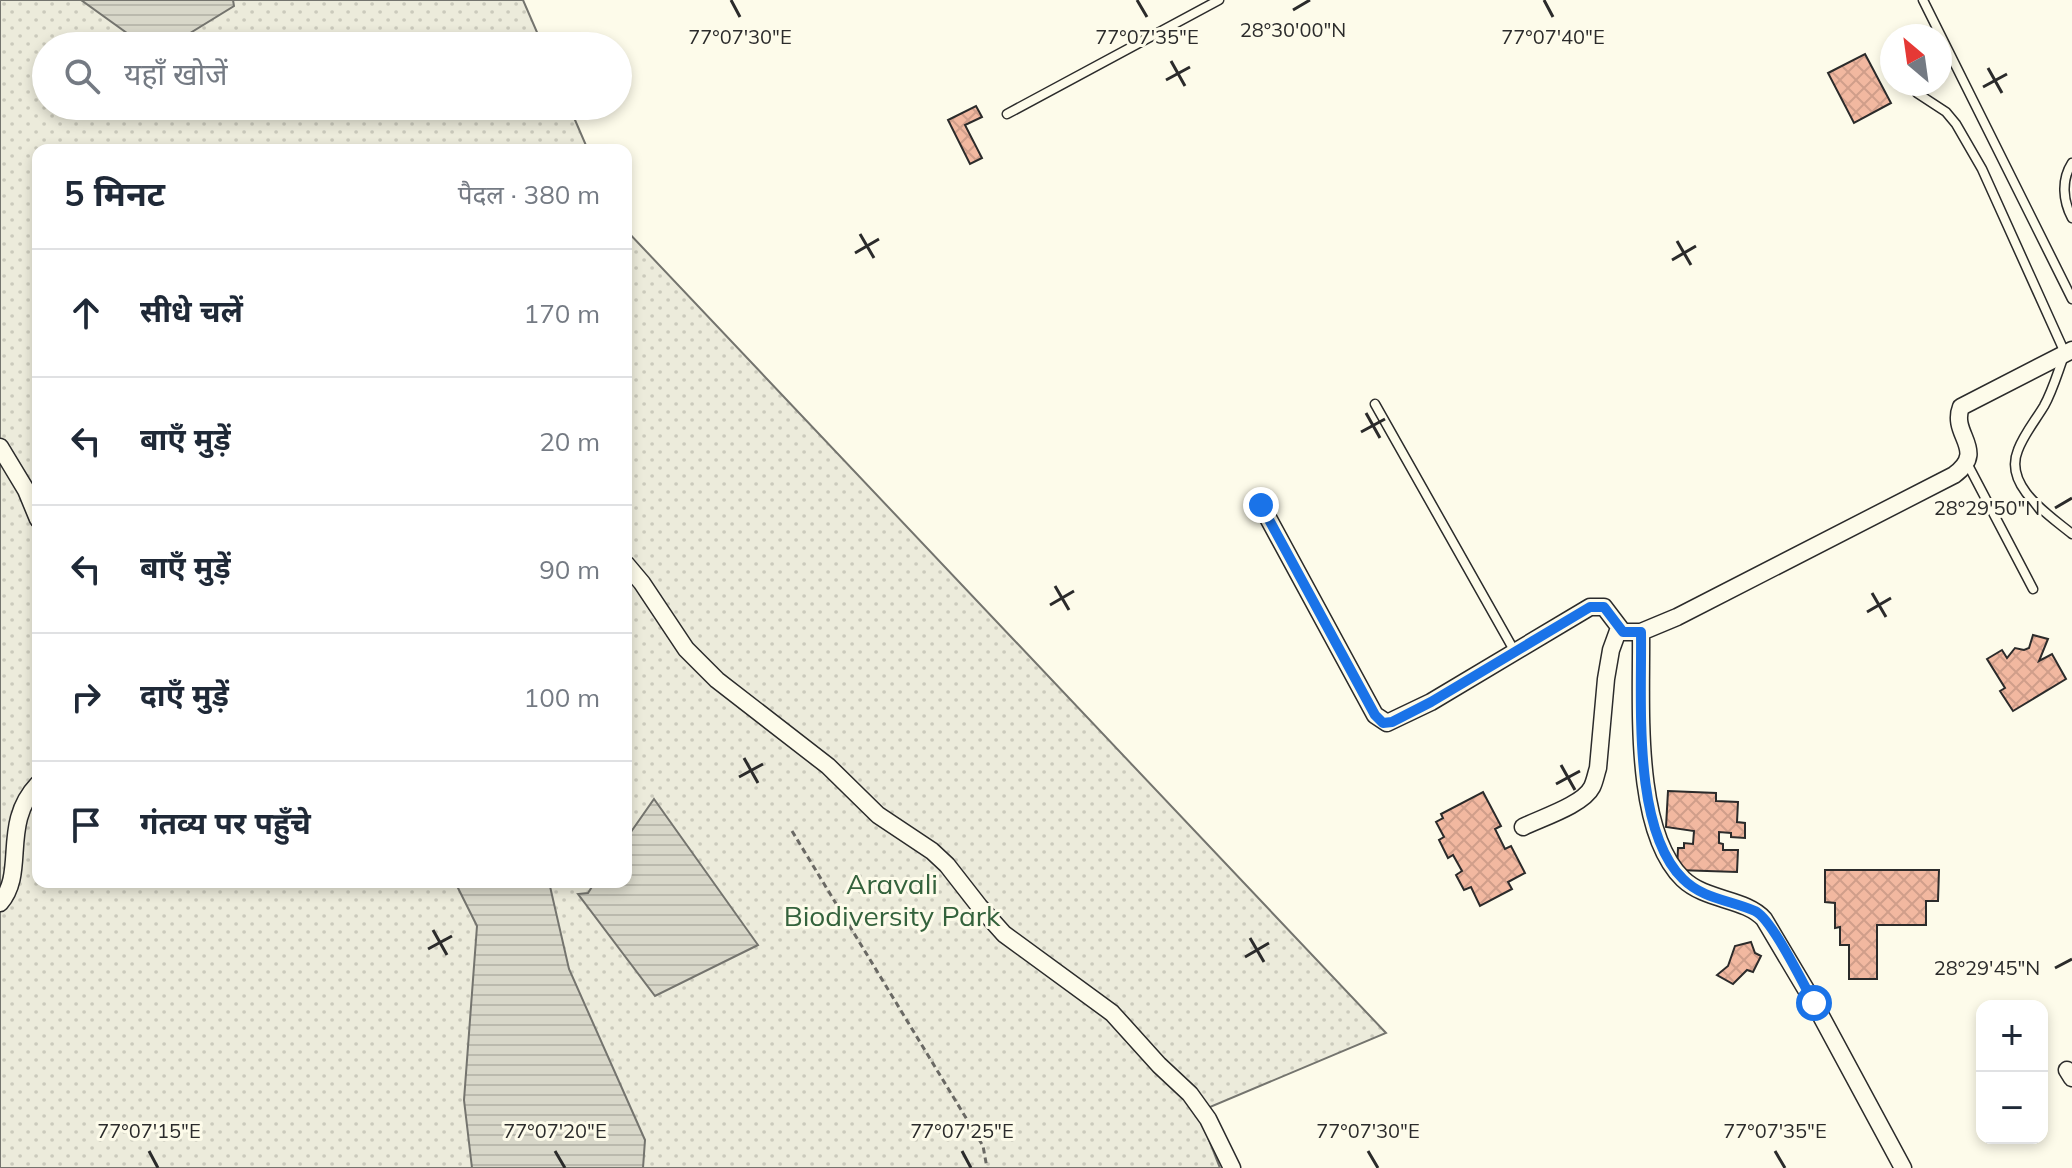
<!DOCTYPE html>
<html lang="hi">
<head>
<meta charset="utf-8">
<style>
  :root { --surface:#fff; --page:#f2f2f3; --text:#1f2937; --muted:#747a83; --line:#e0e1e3 }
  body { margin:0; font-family:Mulish,"Noto Sans Devanagari",sans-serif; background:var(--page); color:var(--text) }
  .controls { position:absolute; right:24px; bottom:24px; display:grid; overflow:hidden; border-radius:16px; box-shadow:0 4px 12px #0003 }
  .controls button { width:72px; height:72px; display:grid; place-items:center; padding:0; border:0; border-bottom:2px solid var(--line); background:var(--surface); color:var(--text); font:40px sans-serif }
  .compass { position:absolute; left:1880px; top:24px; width:72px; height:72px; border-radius:50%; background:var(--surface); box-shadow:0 4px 12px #0003; rotate:331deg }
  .stop { position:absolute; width:24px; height:24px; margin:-18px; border:6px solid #1a73e8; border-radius:50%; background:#fff }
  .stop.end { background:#1a73e8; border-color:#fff; box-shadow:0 2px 8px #0008 }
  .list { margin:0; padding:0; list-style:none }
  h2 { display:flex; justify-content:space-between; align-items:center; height:104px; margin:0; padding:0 32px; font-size:34px }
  h2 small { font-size:26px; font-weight:400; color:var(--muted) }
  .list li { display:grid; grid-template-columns:52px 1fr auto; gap:24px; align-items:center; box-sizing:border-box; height:128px; padding:0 32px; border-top:2px solid var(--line) }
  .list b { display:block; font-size:30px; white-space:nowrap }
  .list em { font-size:26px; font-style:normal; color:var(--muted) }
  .icon { flex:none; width:44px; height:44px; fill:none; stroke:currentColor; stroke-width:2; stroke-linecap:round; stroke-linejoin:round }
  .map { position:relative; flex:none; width:2072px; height:1168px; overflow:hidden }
  .search { position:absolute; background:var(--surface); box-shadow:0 4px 12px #0003; left:32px; top:32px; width:600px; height:88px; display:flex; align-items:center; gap:20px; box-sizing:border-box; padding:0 28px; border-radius:44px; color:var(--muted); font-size:30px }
  .panel { position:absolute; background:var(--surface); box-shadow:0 4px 12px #0003; left:32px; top:144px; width:600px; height:744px; border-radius:16px }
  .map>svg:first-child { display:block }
  .grass { fill:url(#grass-dots); stroke:#74746e; stroke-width:2 }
  .water { fill:url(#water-rules); stroke:#74746e; stroke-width:2 }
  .building { fill:url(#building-cross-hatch); stroke:#2b2b2b; stroke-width:2 }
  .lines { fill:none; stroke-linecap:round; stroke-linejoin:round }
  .service-casing { stroke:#2b2b2b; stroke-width:11 }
  .minor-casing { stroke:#2b2b2b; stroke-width:19 }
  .path { stroke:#6a6964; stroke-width:3; stroke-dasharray:6 4; stroke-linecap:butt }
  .service { stroke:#fdfbea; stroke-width:8 }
  .minor { stroke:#fdfbea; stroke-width:16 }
  .route { stroke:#1a73e8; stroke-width:10 }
  .ticks { fill:none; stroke:#2b2b2b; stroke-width:3 }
  .labels { text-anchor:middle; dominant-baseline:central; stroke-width:6; stroke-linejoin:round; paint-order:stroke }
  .park-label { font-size:28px; fill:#34623c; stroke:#fdfbea }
  .ticks-label { font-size:20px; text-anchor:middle; fill:#2b2b2b; stroke:#fdfbea; stroke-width:6; stroke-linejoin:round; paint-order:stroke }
</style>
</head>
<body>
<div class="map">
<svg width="2072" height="1168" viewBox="0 0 2072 1168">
  <defs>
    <pattern id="grass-dots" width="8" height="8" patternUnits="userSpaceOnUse" patternTransform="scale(2)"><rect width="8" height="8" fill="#ecebdb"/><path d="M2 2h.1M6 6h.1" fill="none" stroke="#cbcabc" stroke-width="1.8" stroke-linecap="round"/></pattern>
    <pattern id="water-rules" width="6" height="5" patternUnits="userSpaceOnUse" patternTransform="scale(2)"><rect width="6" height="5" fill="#d8d7c9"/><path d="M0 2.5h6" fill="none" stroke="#bab9ad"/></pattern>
    <pattern id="building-cross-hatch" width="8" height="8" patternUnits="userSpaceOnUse" patternTransform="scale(2)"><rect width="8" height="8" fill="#f2b8a0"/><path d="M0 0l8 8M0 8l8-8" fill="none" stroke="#d09e8a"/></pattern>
  </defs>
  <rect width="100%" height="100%" fill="#fdfbea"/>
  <path class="grass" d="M 0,0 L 523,0 L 543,46 L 46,46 L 46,106 L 569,106 L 588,150 L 38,150 L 38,882 L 626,882 L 626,230 L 1386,1033 L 1198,1112 L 1220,1168 L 0,1168 Z"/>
  <path class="water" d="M 81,0 L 233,0 L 234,6 L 169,46 L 145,46 Z
    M 654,799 L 758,945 L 655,996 L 578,894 L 588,893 L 595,882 L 626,882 L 626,839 Z
    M 455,882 L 549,882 L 569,969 L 645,1140 L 643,1168 L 472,1168 L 464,1100 L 477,926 Z"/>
  <path class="building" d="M 1865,54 L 1891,103 L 1854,123 L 1828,73 Z
    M 976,106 L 982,117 L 965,125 L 982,158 L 970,164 L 948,120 Z
    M 2033,635 L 2048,639 L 2039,661 L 2052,654 L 2066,679 L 2013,711 L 2000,691 L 2005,688 L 1987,659 L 2002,650 L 2007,658 L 2015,648 L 2024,650 L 2029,648 Z
    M 1668,791 L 1716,793 L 1716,801 L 1738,802 L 1737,822 L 1745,823 L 1745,838 L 1731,837 L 1731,833 L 1719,832 L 1719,843 L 1723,844 L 1723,850 L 1738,850 L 1737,872 L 1677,870 L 1678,848 L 1684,848 L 1684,843 L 1693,844 L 1694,831 L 1666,827 Z
    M 1483,792 L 1501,826 L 1495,829 L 1505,849 L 1511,846 L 1525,873 L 1508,882 L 1512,889 L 1480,906 L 1471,887 L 1464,890 L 1456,875 L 1462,871 L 1453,855 L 1448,858 L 1439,840 L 1444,837 L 1436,822 L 1443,818 L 1441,814 Z
    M 1825,870 L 1939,870 L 1938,901 L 1926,901 L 1926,925 L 1877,925 L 1877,979 L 1849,979 L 1849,945 L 1840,945 L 1840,927 L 1835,928 L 1835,903 L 1825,902 Z
    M 1751,942 L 1755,953 L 1761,956 L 1753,972 L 1747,970 L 1733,984 L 1717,975 L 1728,966 L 1735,946 Z"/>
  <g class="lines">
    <g class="service-casing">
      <path id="service" d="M 1923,0 L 2072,299
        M 1917,93 L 1946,112 L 1956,124 L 1982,169 L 2065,353 C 2058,371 2053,390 2044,406 C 2035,421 2024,434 2018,450 C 2003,486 2049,515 2072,534
        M 1007,114 L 1219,0
        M 2072,163 C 2061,180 2063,201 2072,218
        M 1375,404 L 1515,652
        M 1967,463 L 2033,589"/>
    </g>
    <g class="minor-casing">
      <path id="minor" d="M 0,447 L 26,490 L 38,519
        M 1261,505 L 1375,715 L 1387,723 L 1431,702 L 1590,607 L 1604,607 L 1623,632 L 1641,632 L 1677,617 L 1954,475 C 1988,450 1950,435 1961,407 L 2072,350
        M 626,564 L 642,583 L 686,649 L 717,680 L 828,766 L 878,815 L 932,851 L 947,865 L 979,906 L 1004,934 L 1112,1013 L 1159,1065 L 1190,1094 L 1208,1119 L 1232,1168
        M 1641,632 C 1642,700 1632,829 1683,879 C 1706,901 1745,898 1764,919 L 1814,1003 L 1903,1168
        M 1523,827 C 1541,818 1583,805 1592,787 C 1595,781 1596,774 1598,768 L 1606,679 L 1611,650 L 1619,628
        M 0,903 C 27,872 0,824 38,784
        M 2067,1070 L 2072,1078"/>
    </g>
    <path class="path" d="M 792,831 L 983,1146 L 987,1168"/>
    <use href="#service" class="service"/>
    <use href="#minor" class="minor"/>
  </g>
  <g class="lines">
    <path class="route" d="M 1261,505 L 1375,715 L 1383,723 L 1392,722 L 1431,702 L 1590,607 L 1604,607 L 1623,632 L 1641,632 C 1642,701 1632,829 1683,879 C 1703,899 1730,900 1755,911 C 1772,919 1803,984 1814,1003"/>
  </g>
  <path class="ticks" d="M 731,0 L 740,17M 1137,0 L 1147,17M 1544,0 L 1553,17M 1293,10 L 1310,0M 1171,61 L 1185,86M 1988,68 L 2002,93M 1166,80 L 1190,67M 1983,87 L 2007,74M 860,234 L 874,258M 1677,241 L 1691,265M 855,253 L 879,239M 1672,260 L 1696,246M 1366,413 L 1380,438M 1361,432 L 1385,419M 2055,508 L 2072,498M 1055,586 L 1069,610M 1872,593 L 1886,617M 1050,605 L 1074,591M 1867,612 L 1891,598M 744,758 L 758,783M 1561,765 L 1575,790M 739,777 L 763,764M 1556,784 L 1580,771M 433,930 L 447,955M 1250,938 L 1264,962M 428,949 L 452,936M 1245,957 L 1269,943M 2055,968 L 2072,959M 149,1151 L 158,1168M 555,1151 L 565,1168M 962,1151 L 971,1168M 1368,1151 L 1378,1168M 1775,1151 L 1785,1168"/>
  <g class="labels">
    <g class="park-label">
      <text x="892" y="883">Aravali<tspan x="892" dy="32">Biodiversity Park</tspan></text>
    </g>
  </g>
  <g class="ticks-label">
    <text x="1293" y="37">28°30'00"N</text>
    <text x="740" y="44">77°07'30"E</text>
    <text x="1147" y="44">77°07'35"E</text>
    <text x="1553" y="44">77°07'40"E</text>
    <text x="1987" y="515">28°29'50"N</text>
    <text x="1987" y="975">28°29'45"N</text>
    <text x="149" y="1138">77°07'15"E</text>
    <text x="555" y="1138">77°07'20"E</text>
    <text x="962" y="1138">77°07'25"E</text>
    <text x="1368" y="1138">77°07'30"E</text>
    <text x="1775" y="1138">77°07'35"E</text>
  </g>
</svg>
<div class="controls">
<button>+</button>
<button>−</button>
</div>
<svg class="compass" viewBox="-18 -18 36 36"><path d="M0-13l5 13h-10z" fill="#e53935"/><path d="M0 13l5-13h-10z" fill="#747a83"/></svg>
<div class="stop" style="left:1814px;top:1003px"></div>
<div class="stop end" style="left:1261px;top:505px"></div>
<div class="search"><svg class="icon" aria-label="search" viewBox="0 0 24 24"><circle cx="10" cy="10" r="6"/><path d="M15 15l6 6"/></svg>यहाँ खोजें</div>
<section class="panel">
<h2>5 मिनट<small>पैदल · 380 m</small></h2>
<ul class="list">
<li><svg class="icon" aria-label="ahead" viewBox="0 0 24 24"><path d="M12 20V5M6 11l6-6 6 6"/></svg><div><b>सीधे चलें</b></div><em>170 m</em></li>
<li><svg class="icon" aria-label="left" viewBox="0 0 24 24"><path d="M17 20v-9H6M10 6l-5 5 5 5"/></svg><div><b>बाएँ मुड़ें</b></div><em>20 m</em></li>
<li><svg class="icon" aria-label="left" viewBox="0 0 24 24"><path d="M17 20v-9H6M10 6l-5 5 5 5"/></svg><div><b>बाएँ मुड़ें</b></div><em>90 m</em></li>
<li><svg class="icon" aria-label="right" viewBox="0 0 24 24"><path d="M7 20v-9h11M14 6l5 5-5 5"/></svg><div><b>दाएँ मुड़ें</b></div><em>100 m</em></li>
<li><svg class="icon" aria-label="arrive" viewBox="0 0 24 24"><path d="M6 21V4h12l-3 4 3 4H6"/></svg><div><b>गंतव्य पर पहुँचे</b></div></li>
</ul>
</section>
</div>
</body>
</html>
